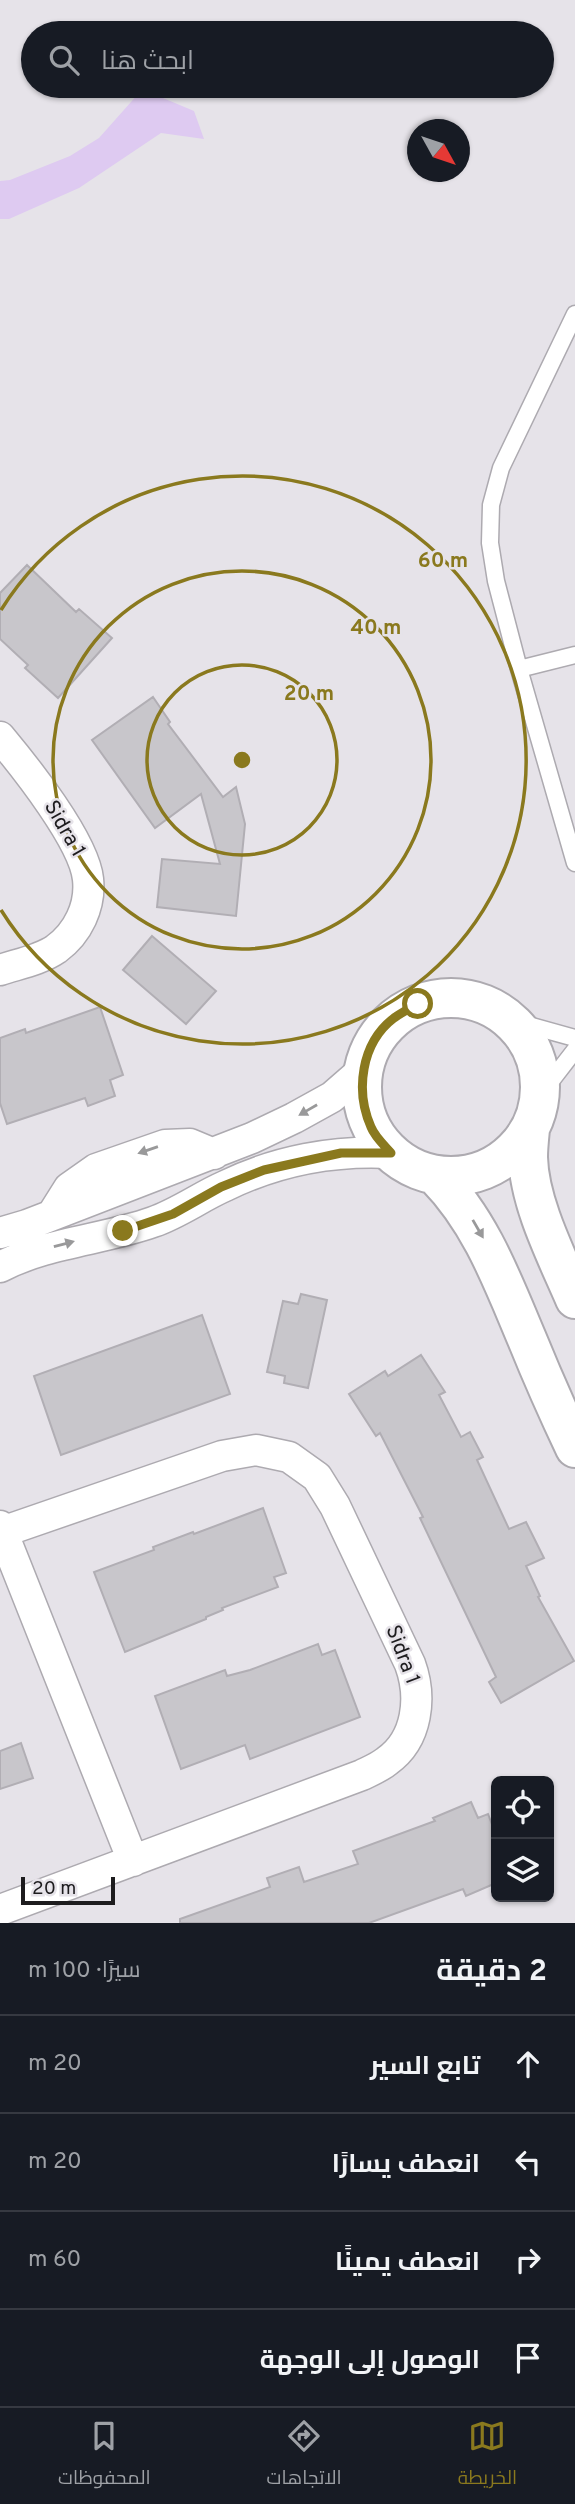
<!DOCTYPE html>
<html lang="ar">
<head>
<meta charset="utf-8">
<style>
  :root { --surface:#171b24; --page:#20242c; --text:#f1f3f6; --muted:#9ea1a6; --line:#363941; --accent:#8a791e }
  body { margin:0; font-family:Overpass,Cairo,sans-serif; background:var(--page); color:var(--text); direction:rtl }
  .controls { position:absolute; right:21px; bottom:21px; display:grid; overflow:hidden; border-radius:10px; box-shadow:0 2px 5px #0004 }
  .controls button { width:63px; height:63px; display:grid; place-items:center; padding:0; border:0; border-bottom:2px solid var(--line); background:var(--surface); color:var(--text); font:35px sans-serif }
  .compass { position:absolute; left:407px; top:119px; width:63px; height:63px; border-radius:50%; background:var(--surface); box-shadow:0 2px 5px #0004; rotate:130deg }
  .scale { position:absolute; left:21px; bottom:18px; width:94px; box-sizing:border-box; padding-left:7px; border:4px solid #1d1c1e; border-top:0; font-size:19px; line-height:24px; white-space:nowrap; color:#1d1c1e; -webkit-text-stroke:5px #e6e3e9; paint-order:stroke }
  .stop { position:absolute; width:21px; height:21px; margin:-16px; border:5px solid #8a791e; border-radius:50%; background:#fff }
  .stop.end { background:#8a791e; border-color:#fff; box-shadow:0 2px 7px #0008 }
  .list { margin:0; padding:0; list-style:none }
  h2 { display:flex; justify-content:space-between; align-items:center; height:91px; margin:0; padding:0 28px; font-size:30px }
  h2 small { font-size:23px; font-weight:400; color:var(--muted) }
  .list li { display:grid; grid-template-columns:46px 1fr auto; gap:21px; align-items:center; box-sizing:border-box; height:98px; padding:0 28px; border-top:2px solid var(--line) }
  .list b { display:block; font-size:26px; white-space:nowrap }
  .list em { font-size:23px; font-style:normal; color:var(--muted) }
  .icon { flex:none; width:38px; height:38px; fill:none; stroke:currentColor; stroke-width:2; stroke-linecap:round; stroke-linejoin:round }
  .map { position:relative; flex:none; width:575px; height:1923px; overflow:hidden; direction:ltr }
  .search { position:absolute; background:var(--surface); box-shadow:0 2px 5px #0004; left:21px; right:21px; top:21px; height:77px; display:flex; align-items:center; gap:18px; box-sizing:border-box; padding:0 24px; border-radius:38px; color:var(--muted); font-size:26px }
  .sheet { height:483px; background:var(--surface) }
  nav { display:flex; justify-content:space-around; align-items:center; box-sizing:border-box; height:98px; border-top:2px solid var(--line); background:var(--surface); font-size:19px; color:var(--muted) }
  nav a { display:grid; justify-items:center; gap:4px }
  nav .on { color:var(--accent) }
  .map>svg:first-child { display:block }
  .green { fill:#decaf1 }
  .building { fill:#c8c6cb; stroke:#b1aeb4; stroke-width:2 }
  .lines { fill:none; stroke-linecap:round; stroke-linejoin:round }
  .service-casing { stroke:#adaab0; stroke-width:19 }
  .minor-casing { stroke:#adaab0; stroke-width:33 }
  .tertiary-casing { stroke:#adaab0; stroke-width:42 }
  .service { stroke:#fff; stroke-width:16 }
  .minor { stroke:#fff; stroke-width:30 }
  .tertiary { stroke:#fff; stroke-width:38 }
  .oneway { fill:#99999a }
  .route { stroke:#8a791e; stroke-width:9 }
  .ring { fill:none; stroke:#8a791e; stroke-width:3.5 }
  .labels { text-anchor:middle; dominant-baseline:central; stroke-width:5; stroke-linejoin:round; paint-order:stroke }
  .street-label { font-size:21px; fill:#1d1c1e; stroke:#e6e3e9 }
  .centre { fill:#8a791e; stroke:#e6e3e9; stroke-width:3.5 }
  .ring-label { font-size:21px; text-anchor:middle; font-weight:bold; fill:#8a791e; stroke:#e6e3e9; stroke-width:5; stroke-linejoin:round; paint-order:stroke }
</style>
</head>
<body>
<div class="map">
<svg width="575" height="1923" viewBox="0 0 575 1923">
  <rect width="100%" height="100%" fill="#e6e3e9"/>
  <path class="green" d="M 139,93 L 151,93 L 194,111 L 204,139 L 161,133 L 79,188 L 9,219 L 0,219 L 0,181 L 10,180 L 70,156 L 99,138 Z"/>
  <path class="building" d="M 27,565 L 76,612 L 79,609 L 112,638 L 58,698 L 25,668 L 28,665 L 0,639 L 0,593 Z
    M 153,697 L 170,722 L 168,724 L 223,797 L 236,787 L 245,824 L 236,916 L 157,907 L 162,859 L 220,864 L 201,794 L 155,828 L 92,740 Z
    M 152,936 L 216,991 L 186,1024 L 123,970 Z
    M 100,1007 L 123,1075 L 110,1080 L 115,1096 L 88,1106 L 85,1098 L 7,1124 L 0,1103 L 0,1038 L 25,1029 L 26,1033 Z
    M 301,1294 L 327,1300 L 308,1388 L 284,1383 L 285,1376 L 267,1372 L 283,1301 L 298,1304 Z
    M 202,1315 L 230,1394 L 61,1455 L 34,1376 Z
    M 421,1355 L 445,1392 L 439,1395 L 461,1437 L 470,1432 L 483,1457 L 477,1460 L 509,1529 L 526,1522 L 544,1558 L 526,1566 L 540,1596 L 538,1597 L 574,1661 L 501,1703 L 489,1682 L 496,1677 L 420,1518 L 423,1517 L 380,1433 L 376,1436 L 349,1394 L 385,1371 L 388,1376 Z
    M 263,1508 L 286,1573 L 274,1577 L 278,1587 L 222,1608 L 223,1610 L 206,1617 L 206,1619 L 125,1652 L 94,1572 L 154,1550 L 153,1547 L 193,1532 L 194,1534 Z
    M 318,1644 L 322,1655 L 335,1650 L 360,1717 L 250,1759 L 245,1745 L 181,1769 L 155,1696 L 225,1670 L 227,1676 L 250,1670 Z
    M 21,1743 L 33,1778 L 0,1789 L 0,1751 Z
    M 471,1802 L 478,1818 L 488,1814 L 496,1835 L 496,1883 L 466,1896 L 463,1889 L 369,1923 L 180,1923 L 180,1919 L 270,1887 L 267,1878 L 299,1867 L 304,1882 L 358,1864 L 353,1851 L 435,1821 L 433,1818 Z"/>
  <g class="lines">
    <g class="service-casing">
      <path id="service" d="M 575,314 L 501,468 L 491,505 L 490,543 L 496,581 L 519,669 L 575,863
        M 519,669 L 575,655
        M 503,1013 L 528,1025 L 575,1038
        M 539,1105 L 551,1081 L 575,1050"/>
    </g>
    <g class="minor-casing">
      <path id="minor" d="M 0,737 C 25,767 84,841 88,879 C 91,906 78,933 56,949 C 40,960 18,964 0,970
        M 52,1215 L 69,1188 L 96,1169 L 165,1145 L 190,1144 L 214,1154
        M 0,1233 L 27,1225 L 252,1138 L 294,1118 L 332,1097 L 363,1070
        M 0,1267 C 48,1242 103,1240 153,1222 C 179,1213 200,1197 225,1186 C 276,1161 334,1150 391,1153
        M 0,1526 L 133,1861
        M 0,1910 L 362,1775 C 370,1771 380,1767 387,1761 C 418,1739 422,1697 410,1664 L 335,1506 L 317,1477 L 289,1457 L 256,1450 L 222,1456 L 2,1532"/>
    </g>
    <g class="tertiary-casing">
      <path id="tertiary" d="M362 1087a89 89 0 1 1 178 0a89 89 0 1 1-178 0Z
        M 530,1129 C 529,1139 528,1148 528,1157 C 529,1203 557,1257 575,1299
        M 436,1176 C 481,1222 502,1280 527,1339 C 542,1376 558,1412 575,1448"/>
    </g>
    <use href="#service" class="service"/>
    <use href="#minor" class="minor"/>
    <use href="#tertiary" class="tertiary"/>
  </g>
  <defs><path id="oneway-solid" d="M-6-.8H1V-3.2L6.5 0L1 3.2V.8H-6Z" transform="scale(1.75)"/></defs>
  <g class="oneway">
    <use href="#oneway-solid" transform="translate(308 1110) rotate(150)"/>
    <use href="#oneway-solid" transform="translate(148 1150) rotate(161)"/>
    <use href="#oneway-solid" transform="translate(478 1229) rotate(60)"/>
    <use href="#oneway-solid" transform="translate(64 1244) rotate(-15)"/>
  </g>
  <g class="lines">
    <path class="route" d="M 123,1231 L 173,1214 L 221,1187 L 264,1170 L 341,1153 L 391,1153 C 384,1145 375,1137 371,1127 C 355,1091 361,1043 394,1018 C 401,1013 410,1008 418,1004"/>
  </g>
  <g class="ring">
    <circle cx="242" cy="760" r="95"/>
    <circle cx="242" cy="760" r="189"/>
    <path d="M1 610A284 284 0 1 1 1 910"/>
  </g>
  <g class="labels">
    <g class="street-label">
      <text transform="translate(64 829) rotate(60)">Sidra 1</text>
      <text transform="translate(402 1655) rotate(69)">Sidra 1</text>
    </g>
  </g>
  <circle cx="242" cy="760" r="10" class="centre"/>
  <g class="ring-label">
    <text x="443" y="567">60 m</text>
    <text x="376" y="634">40 m</text>
    <text x="309" y="700">20 m</text>
  </g>
</svg>
<div class="controls">
<button><svg class="icon" aria-label="locate" viewBox="0 0 24 24"><circle cx="12" cy="12" r="6"/><path d="M12 2v4M12 18v4M2 12h4M18 12h4"/></svg></button>
<button><svg class="icon" aria-label="layers" viewBox="0 0 24 24"><path d="M12 4l9 5-9 5-9-5zM3 14l9 5 9-5"/></svg></button>
</div>
<svg class="compass" viewBox="-18 -18 36 36"><path d="M0-13l5 13h-10z" fill="#e53935"/><path d="M0 13l5-13h-10z" fill="#9ea1a6"/></svg>
<div class="scale">20 m</div>
<div class="stop" style="left:418px;top:1004px"></div>
<div class="stop end" style="left:123px;top:1231px"></div>
<div class="search"><svg class="icon" aria-label="search" viewBox="0 0 24 24"><circle cx="10" cy="10" r="6"/><path d="M15 15l6 6"/></svg>ابحث هنا</div>
</div>
<section class="sheet">
<h2>2 دقيقة<small>سيرًا · 100 m</small></h2>
<ul class="list">
<li><svg class="icon" aria-label="ahead" viewBox="0 0 24 24"><path d="M12 20V5M6 11l6-6 6 6"/></svg><div><b>تابع السير</b></div><em>20 m</em></li>
<li><svg class="icon" aria-label="left" viewBox="0 0 24 24"><path d="M17 20v-9H6M10 6l-5 5 5 5"/></svg><div><b>انعطف يسارًا</b></div><em>20 m</em></li>
<li><svg class="icon" aria-label="right" viewBox="0 0 24 24"><path d="M7 20v-9h11M14 6l5 5-5 5"/></svg><div><b>انعطف يمينًا</b></div><em>60 m</em></li>
<li><svg class="icon" aria-label="arrive" viewBox="0 0 24 24"><path d="M6 21V4h12l-3 4 3 4H6"/></svg><div><b>الوصول إلى الوجهة</b></div></li>
</ul>
</section>
<nav>
<a class="on"><svg class="icon" aria-label="map" viewBox="0 0 24 24"><path d="M3 6l6-2 6 2 6-2v14l-6 2-6-2-6 2zM9 4v14M15 6v14"/></svg>الخريطة</a>
<a><svg class="icon" aria-label="directions" viewBox="0 0 24 24"><path d="M12 3l9 9-9 9-9-9zM9 14v-3h6M13 9l2 2-2 2"/></svg>الاتجاهات</a>
<a><svg class="icon" aria-label="saved" viewBox="0 0 24 24"><path d="M7 4h10v16l-5-4-5 4z"/></svg>المحفوظات</a>
</nav>
</body>
</html>
